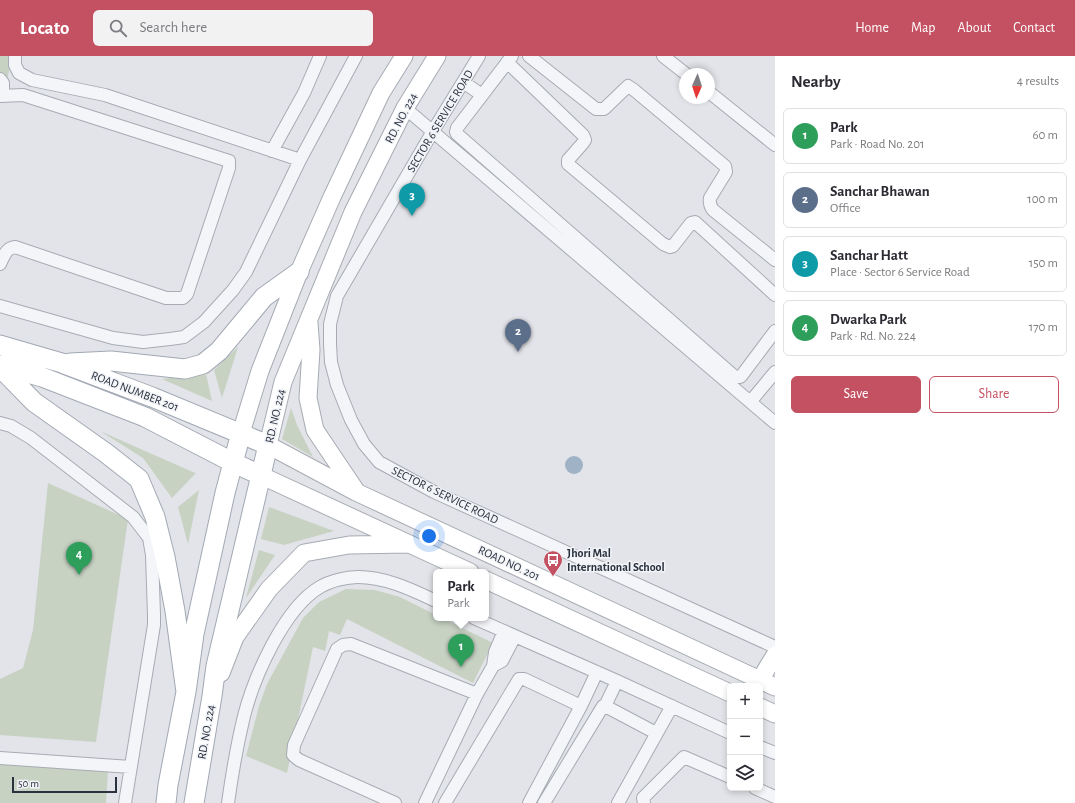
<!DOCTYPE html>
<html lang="en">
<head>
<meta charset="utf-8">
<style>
  :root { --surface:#fff; --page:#f2f2f3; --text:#2b2b33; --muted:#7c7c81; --line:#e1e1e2; --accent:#c45162 }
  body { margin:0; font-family:"Alegreya Sans",sans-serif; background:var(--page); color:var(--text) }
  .controls { position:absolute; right:12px; bottom:12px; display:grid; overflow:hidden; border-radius:6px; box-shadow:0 2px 6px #0003 }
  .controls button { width:36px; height:36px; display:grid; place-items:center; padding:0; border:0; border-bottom:1px solid var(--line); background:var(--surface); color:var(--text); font:20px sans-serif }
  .compass { position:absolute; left:679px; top:12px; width:36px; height:36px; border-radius:50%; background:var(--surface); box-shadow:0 2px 6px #0003; rotate:183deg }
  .scale { position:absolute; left:12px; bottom:10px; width:105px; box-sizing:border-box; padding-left:4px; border:2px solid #2b323f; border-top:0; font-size:11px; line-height:14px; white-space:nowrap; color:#2b323f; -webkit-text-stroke:3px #f1f3f7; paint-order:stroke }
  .you { position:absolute; left:429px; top:480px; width:14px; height:14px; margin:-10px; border:3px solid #fff; border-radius:50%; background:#1a73e8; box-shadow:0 0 0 6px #1a73e833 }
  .badge { display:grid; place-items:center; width:26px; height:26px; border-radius:50%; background:var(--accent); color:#fff; font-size:13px; font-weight:700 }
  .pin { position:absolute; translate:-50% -33px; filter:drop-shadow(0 1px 2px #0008) }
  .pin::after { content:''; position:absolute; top:21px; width:14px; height:12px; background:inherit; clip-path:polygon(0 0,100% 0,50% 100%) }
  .popup { position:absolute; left:433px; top:513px; width:56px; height:52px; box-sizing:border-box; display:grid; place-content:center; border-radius:6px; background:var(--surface); filter:drop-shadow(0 1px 3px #0005); font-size:13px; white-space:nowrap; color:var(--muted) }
  .popup b { font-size:15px; color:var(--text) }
  .popup::after { content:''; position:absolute; left:50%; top:100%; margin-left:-8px; border:8px solid transparent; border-top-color:var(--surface) }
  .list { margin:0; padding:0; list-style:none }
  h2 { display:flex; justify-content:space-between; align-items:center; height:52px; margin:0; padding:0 16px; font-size:17px }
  h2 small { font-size:13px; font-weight:400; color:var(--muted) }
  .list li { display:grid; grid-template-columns:26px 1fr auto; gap:12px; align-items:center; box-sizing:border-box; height:56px; margin:0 8px 8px; padding:0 8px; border:1px solid var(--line); border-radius:6px }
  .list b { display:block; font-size:15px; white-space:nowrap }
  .list p { margin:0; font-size:13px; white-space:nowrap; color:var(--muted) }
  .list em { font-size:13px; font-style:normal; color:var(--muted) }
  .actions { display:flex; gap:8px; padding:12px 16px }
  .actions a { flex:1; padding:9px 0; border:1px solid var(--accent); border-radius:6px; text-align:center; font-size:14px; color:var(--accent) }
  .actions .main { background:var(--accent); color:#fff }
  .icon { flex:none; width:22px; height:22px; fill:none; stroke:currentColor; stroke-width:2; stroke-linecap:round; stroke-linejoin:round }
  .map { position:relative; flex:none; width:775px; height:747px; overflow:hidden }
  header { display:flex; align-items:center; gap:24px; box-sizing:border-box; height:56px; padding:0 20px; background:var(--accent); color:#fff }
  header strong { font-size:19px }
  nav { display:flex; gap:22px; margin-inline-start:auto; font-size:14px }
  .search { width:280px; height:36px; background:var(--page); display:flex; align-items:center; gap:10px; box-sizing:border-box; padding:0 14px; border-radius:6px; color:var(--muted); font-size:15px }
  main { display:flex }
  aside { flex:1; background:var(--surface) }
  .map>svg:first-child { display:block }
  .green { fill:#c7d2c3 }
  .water { fill:#a0b2c6 }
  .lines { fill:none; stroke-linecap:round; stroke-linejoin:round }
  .street-casing { stroke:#a7abb3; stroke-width:14 }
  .secondary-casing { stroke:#a7abb3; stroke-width:19 }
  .primary-casing { stroke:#a2a9b4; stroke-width:21 }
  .street { stroke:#f4f5f8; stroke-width:12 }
  .secondary { stroke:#fff; stroke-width:17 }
  .primary { stroke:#fff; stroke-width:19 }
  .labels { text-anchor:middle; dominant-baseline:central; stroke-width:3; stroke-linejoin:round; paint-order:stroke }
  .street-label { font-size:12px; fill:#2b323f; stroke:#f1f3f7 }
  .poi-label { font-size:12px; font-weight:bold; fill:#2b323f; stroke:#f1f3f7; text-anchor:start }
</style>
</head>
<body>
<header>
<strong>Locato</strong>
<div class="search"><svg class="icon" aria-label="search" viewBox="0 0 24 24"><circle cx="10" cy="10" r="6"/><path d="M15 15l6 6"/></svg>Search here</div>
<nav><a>Home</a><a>Map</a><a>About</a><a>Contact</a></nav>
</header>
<main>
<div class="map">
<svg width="775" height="747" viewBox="0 0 775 747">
  <rect width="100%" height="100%" fill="#e2e4e9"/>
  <path class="green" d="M 0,0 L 13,0 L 6,27 L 0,25 Z
    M 238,291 L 222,342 L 214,314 Z
    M 206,318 L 212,345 L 162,323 Z
    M 291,352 L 297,369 L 313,401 L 282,383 Z
    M 100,375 L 195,417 L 196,417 L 172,442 L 143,402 Z
    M 48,427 L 128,463 L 96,686 L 0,679 L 0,623 L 23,612 L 33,574 Z
    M 199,434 L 188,488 L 178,451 Z
    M 269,451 L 334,475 L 284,489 L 261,483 Z
    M 259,494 L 275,499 L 246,542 Z
    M 346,533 L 375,534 L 400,541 L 436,559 L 436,562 L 442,562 L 493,587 L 473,627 L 347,563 L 340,579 L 329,575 L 325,595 L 313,591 L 287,717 L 246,700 L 259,650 L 267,628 L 303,562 L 319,546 Z
    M 0,705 L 108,715 L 106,747 L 0,747 Z"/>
  <path class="water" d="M565 409a9 9 0 1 1 18 0a9 9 0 1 1-18 0Z"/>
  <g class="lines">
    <g class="street-casing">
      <path id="street" d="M 15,0 L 15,9 L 19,17 L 32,24 L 105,39 L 300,104
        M 479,0 L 433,75 L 337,240 L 330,268 L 330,288 L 331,306 L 337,329 L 351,364 L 364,388 L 379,406 L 434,436 L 775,591
        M 512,0 L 457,72 L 456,76 L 457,78 L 734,320 L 740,321 L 742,319 L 775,275
        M 529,0 L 596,53 L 604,53 L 628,30 L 634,34 L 725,110 L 726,116 L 710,142 C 709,147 710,150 713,154 L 775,204
        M 663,0 L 686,18
        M 507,6 L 583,79 L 585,84 L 583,87 L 568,104 L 568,108 L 663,188 L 670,191 L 673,190 L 691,167 L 695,166 L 775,239
        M 0,23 L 3,27 L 3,39
        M 463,26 L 482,39
        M 709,36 L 775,89
        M 0,40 L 23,39 L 229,105 L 229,112 L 187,238 L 183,242 L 166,242 L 15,191 C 6,192 4,200 0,208
        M 405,52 L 775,367
        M 272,95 L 304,37 L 320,0
        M 0,250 L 113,282 L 143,286 L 170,283 L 184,281 L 204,266 L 233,234 L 246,216 L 300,104 L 356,0
        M 751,345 L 775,316
        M 0,367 L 11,370 L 31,382 L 133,461 L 143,474 L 149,482 L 152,499 L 154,559 L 154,569 L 125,747
        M 474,562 L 617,625 L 730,677
        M 493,610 L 495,596 L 504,575
        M 605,650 L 617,625
        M 760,691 L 775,697
        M 0,702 L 131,711
        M 755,732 L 775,741
        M 228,747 C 232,718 237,689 244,660 C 254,621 284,552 320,531 C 330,525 346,521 358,521 C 386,521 412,534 436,545
        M 395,747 L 299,704 L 293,699 L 294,689 L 337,593 L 343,589 L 351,588 L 477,638
        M 425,747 L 477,638 L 493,610 L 502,605 L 515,580
        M 445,747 L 519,623 L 524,623 L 581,650
        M 529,747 L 581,650 L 597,616
        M 544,747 L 603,650 L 605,650 L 656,677
        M 618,747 L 672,650
        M 644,747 L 643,742 L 684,701 L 730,721"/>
    </g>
    <g class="secondary-casing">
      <path id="secondary" d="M 437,0 L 405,52 L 353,156 L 283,326 L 268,389 L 356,436 L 775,631
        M 309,267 L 311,294 L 308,342 L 315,374 L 356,435
        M 241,377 L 260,315 L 299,216 L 332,141 L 381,37 L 404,0
        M 260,419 L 470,516
        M 486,524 L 730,637
        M 221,617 L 235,581 L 269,533 L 304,497 L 349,489 L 409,488
        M 760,624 L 775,599
        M 760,651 L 775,658"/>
    </g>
    <g class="primary-casing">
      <path id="primary" d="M 0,289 L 62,307 L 152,341 L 268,389 L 216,610 L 212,640 L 194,747
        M 70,307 L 111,305 L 185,313 L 203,308 L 219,295 L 264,241 L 299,216
        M 0,309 L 42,321 L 145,361 L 234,407 L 260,419
        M 0,311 L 34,346 L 106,397 L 139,423 L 155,461 L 165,501 L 175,555 L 186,636
        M 166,747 L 168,729 L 186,636 L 194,578 L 225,437 L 241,377"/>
    </g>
    <use href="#street" class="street"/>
    <use href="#secondary" class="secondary"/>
    <use href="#primary" class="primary"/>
  </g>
  <defs>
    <g id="bus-pin" transform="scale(1)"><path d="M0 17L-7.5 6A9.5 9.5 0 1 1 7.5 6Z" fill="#c45162" stroke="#f1f3f7"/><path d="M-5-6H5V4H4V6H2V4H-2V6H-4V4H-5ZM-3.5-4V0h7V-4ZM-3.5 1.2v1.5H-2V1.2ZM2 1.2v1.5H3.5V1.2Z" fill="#fff"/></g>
  </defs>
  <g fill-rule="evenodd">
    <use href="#bus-pin" x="553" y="504"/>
  </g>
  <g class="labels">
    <g class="street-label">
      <text transform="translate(401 62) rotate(-62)">RD. NO. 224</text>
      <text transform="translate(440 65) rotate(-59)">SECTOR 6 SERVICE ROAD</text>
      <text transform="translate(135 335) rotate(21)">ROAD NUMBER 201</text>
      <text transform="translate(275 360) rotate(-77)">RD. NO. 224</text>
      <text transform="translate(445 439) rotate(26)">SECTOR 6 SERVICE ROAD</text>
      <text transform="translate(509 507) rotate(25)">ROAD NO. 201</text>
      <text transform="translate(206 676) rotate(-80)">RD. NO. 224</text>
    </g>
    <g class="poi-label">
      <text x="567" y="497">Jhori Mal<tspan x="567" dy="14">International School</tspan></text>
    </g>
  </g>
</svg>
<div class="controls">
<button>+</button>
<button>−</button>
<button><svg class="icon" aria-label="layers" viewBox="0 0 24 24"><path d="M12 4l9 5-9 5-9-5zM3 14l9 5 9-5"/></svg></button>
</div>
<svg class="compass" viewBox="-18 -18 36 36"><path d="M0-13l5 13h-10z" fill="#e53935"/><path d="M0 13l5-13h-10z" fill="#7c7c81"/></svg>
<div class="scale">50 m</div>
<div class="you"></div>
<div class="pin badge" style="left:461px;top:611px;background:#2e9e5b">1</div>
<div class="popup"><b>Park</b>Park</div>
<div class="pin badge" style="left:518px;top:296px;background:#5c6f8a">2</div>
<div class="pin badge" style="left:412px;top:160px;background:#0f9aa8">3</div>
<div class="pin badge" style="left:79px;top:519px;background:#2e9e5b">4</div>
</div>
<aside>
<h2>Nearby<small>4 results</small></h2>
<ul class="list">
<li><span class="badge" style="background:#2e9e5b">1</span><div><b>Park</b><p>Park · Road No. 201</p></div><em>60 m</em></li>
<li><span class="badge" style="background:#5c6f8a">2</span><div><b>Sanchar Bhawan</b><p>Office</p></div><em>100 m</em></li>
<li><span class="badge" style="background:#0f9aa8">3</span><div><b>Sanchar Hatt</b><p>Place · Sector 6 Service Road</p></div><em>150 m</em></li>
<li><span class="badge" style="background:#2e9e5b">4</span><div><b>Dwarka Park</b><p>Park · Rd. No. 224</p></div><em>170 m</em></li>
</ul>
<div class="actions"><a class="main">Save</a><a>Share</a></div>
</aside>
</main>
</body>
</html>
